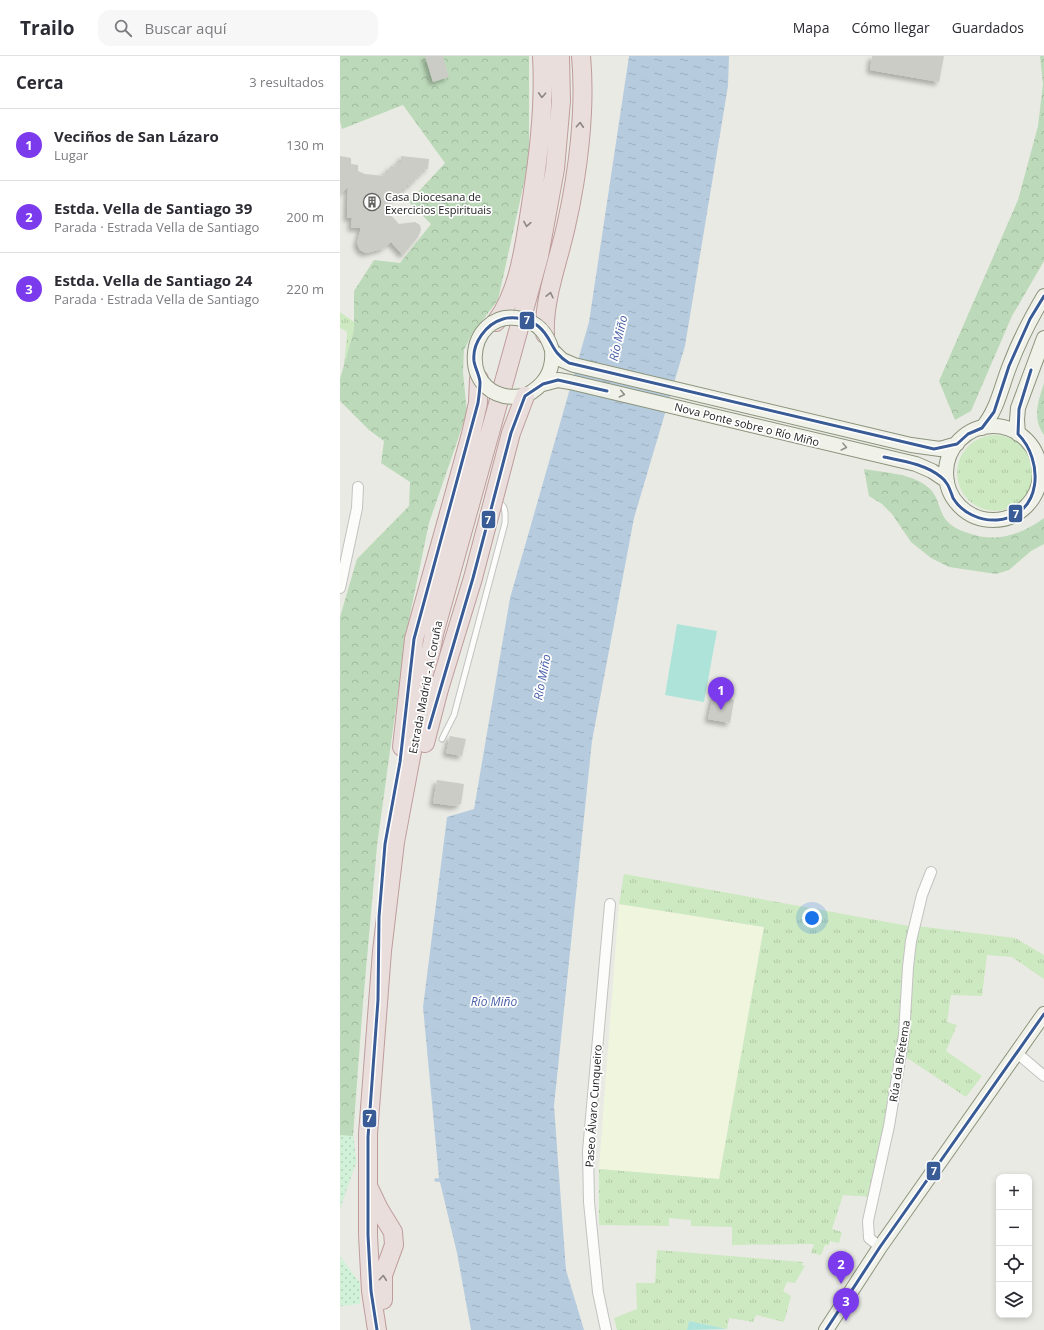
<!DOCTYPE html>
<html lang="es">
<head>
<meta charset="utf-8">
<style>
  :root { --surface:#fff; --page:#f7f7f7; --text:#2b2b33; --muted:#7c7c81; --line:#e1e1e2; --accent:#7c3aed }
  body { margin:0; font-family:"Open Sans",sans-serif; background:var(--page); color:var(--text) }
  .controls { position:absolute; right:12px; bottom:12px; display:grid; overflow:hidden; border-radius:8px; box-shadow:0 2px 6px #0003 }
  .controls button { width:36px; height:36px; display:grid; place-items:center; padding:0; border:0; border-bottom:1px solid var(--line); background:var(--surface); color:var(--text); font:20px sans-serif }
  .you { position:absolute; left:472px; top:862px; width:14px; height:14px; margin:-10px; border:3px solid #fff; border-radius:50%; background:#1a73e8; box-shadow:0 0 0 6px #1a73e833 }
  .badge { display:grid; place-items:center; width:26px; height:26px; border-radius:50%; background:var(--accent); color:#fff; font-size:13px; font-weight:700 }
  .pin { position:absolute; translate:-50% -33px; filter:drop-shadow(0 1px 2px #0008) }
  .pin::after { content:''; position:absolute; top:21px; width:14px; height:12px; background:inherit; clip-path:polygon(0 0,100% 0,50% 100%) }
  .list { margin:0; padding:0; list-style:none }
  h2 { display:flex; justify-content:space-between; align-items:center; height:52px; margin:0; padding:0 16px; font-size:17px }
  h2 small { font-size:13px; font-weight:400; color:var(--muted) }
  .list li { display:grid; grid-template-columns:26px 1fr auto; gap:12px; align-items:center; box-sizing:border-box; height:72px; padding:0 16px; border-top:1px solid var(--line) }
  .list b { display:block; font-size:15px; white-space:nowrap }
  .list p { margin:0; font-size:13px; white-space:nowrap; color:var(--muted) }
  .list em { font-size:13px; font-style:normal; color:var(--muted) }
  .icon { flex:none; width:22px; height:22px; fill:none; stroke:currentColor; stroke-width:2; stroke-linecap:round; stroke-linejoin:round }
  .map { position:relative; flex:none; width:704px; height:1274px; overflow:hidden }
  header { display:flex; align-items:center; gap:24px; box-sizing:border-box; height:56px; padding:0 20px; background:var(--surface); border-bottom:1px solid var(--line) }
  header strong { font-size:19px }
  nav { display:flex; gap:22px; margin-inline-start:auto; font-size:14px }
  .search { width:280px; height:36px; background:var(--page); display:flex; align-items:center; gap:10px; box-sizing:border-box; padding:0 14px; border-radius:12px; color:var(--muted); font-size:15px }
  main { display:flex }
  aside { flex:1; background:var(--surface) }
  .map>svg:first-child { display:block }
  .education { fill:#f0f6dd }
  .grass { fill:url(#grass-tufts) }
  .forest { fill:url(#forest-crowns) }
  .park { fill:url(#park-dots) }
  .pitch { fill:#aee3da }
  .water { fill:url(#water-ripples) }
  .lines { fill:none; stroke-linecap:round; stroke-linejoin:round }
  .stream { stroke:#b6ccde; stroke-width:3.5 }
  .building { fill:#ccccc7; filter:url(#shadow) }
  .lane-casing { stroke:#c2c2c0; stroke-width:7 }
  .street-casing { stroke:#c2c2c0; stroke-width:12 }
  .secondary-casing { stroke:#8c947d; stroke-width:16 }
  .highway-casing { stroke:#bf9c9c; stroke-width:20 }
  .lane { stroke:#fcfcfb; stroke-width:5 }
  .street { stroke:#fcfcfb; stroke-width:10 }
  .secondary { stroke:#f0f2e9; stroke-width:14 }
  .highway { stroke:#e9dedc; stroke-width:18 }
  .secondary-bridge-casing { stroke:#8c947d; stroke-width:16; stroke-linecap:butt }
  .highway-bridge-casing { stroke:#bf9c9c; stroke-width:20; stroke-linecap:butt }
  .secondary-bridge { stroke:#f0f2e9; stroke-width:14 }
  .highway-bridge { stroke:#e9dedc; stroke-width:18 }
  .bus-1-casing { stroke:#fff; stroke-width:6 }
  .bus-1 { stroke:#3a5c96; stroke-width:3 }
  .oneway { stroke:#8c8685 }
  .oneway2 { stroke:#90918c }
  .labels { text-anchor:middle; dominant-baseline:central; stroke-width:3.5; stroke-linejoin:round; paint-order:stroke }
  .poi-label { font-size:11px; fill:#1b1b1b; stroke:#fff; text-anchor:start }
  .street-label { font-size:11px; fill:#1b1b1b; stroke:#fff }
  .water-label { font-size:12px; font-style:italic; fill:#4960aa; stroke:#fff }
  .line-badge { stroke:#fff; stroke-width:1.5 }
  .badge-label { font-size:11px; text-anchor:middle; font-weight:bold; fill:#fff }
</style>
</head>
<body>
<header>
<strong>Trailo</strong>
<div class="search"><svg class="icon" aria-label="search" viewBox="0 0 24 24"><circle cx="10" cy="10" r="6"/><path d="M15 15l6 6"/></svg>Buscar aquí</div>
<nav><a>Mapa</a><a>Cómo llegar</a><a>Guardados</a></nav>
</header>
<main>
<aside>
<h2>Cerca<small>3 resultados</small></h2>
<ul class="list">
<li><span class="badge">1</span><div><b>Veciños de San Lázaro</b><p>Lugar</p></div><em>130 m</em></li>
<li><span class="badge">2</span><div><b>Estda. Vella de Santiago 39</b><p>Parada · Estrada Vella de Santiago</p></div><em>200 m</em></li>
<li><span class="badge">3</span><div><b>Estda. Vella de Santiago 24</b><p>Parada · Estrada Vella de Santiago</p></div><em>220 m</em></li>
</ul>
</aside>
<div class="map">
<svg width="704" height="1274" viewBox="0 0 704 1274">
  <defs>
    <pattern id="grass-tufts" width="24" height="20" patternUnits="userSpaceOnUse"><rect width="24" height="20" fill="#cde9c1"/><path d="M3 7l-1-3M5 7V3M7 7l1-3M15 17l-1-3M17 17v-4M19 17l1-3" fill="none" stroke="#afc7a5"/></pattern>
    <pattern id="forest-crowns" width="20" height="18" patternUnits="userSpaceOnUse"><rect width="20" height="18" fill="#bcdab9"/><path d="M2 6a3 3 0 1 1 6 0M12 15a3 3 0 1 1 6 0" fill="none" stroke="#a1ba9e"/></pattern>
    <pattern id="park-dots" width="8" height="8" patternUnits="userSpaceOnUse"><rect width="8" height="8" fill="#d1f2d9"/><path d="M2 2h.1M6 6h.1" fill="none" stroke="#b3cfba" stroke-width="1.8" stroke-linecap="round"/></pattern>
    <pattern id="water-ripples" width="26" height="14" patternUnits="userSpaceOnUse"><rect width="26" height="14" fill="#b6ccde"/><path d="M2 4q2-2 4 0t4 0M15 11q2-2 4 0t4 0" fill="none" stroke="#9cafbe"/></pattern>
    <filter id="shadow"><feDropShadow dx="-3.5" dy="3.5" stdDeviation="2" flood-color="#0004"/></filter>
  </defs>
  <rect width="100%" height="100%" fill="#eaeae4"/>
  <path class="education" d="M 279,848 L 424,871 L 379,1123 L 259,1113 Z"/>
  <path class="grass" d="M 0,256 L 14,266 L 14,274 L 4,310 L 7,278 L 6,275 L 0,272 Z
    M617 417a38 38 0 1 1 76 0a38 38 0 1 1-76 0Z
    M 284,818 L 569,870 L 562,926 L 562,966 L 531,1141 L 503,1139 L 492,1173 L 502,1176 L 499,1187 L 490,1185 L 489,1189 L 485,1189 L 481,1199 L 471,1197 L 474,1188 L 392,1189 L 392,1171 L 351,1170 L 351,1164 L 329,1162 L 329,1170 L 259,1169 L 259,1113 L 379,1123 L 424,871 L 279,848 Z
    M 577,870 L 675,882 L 704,899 L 704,923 L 672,901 L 647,899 L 642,940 L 611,939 L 607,966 L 617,969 L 606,995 L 642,1020 L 626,1041 L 564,1000 Z
    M 317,1194 L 463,1206 L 462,1209 L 465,1210 L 455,1227 L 447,1226 L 443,1235 L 451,1240 L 444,1266 L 416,1259 L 413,1266 L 389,1262 L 387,1273 L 349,1265 L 347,1274 L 277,1274 L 274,1262 L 297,1253 L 296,1227 L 315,1227 Z"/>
  <path class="forest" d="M 0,0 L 189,0 L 189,104 L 158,244 L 132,278 L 124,294 L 123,316 L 127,357 L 89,467 L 66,578 L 37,790 L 23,947 L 13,1080 L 16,1106 L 0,1152 L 0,561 L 17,503 L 69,450 L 70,426 L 41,407 L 44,385 L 29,374 L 0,345 L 0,323 L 14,274 L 14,235 L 34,204 L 60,207 L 91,168 L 69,146 L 105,107 L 63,49 L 2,73 L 0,65 Z
    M 700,0 L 704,0 L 704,205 L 672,260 L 631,355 L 615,364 L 599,325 L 678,144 L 698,70 L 703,28 Z
    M 704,327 L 704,379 C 692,362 698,346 704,327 Z
    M 524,413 C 545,417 574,417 590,433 C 599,441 599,457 607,465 C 613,472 622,475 631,478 C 658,487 682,478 704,462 L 704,488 L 691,495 L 669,514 L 656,518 L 609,511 L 591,502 L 571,486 L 552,458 L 542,448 L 529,440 Z"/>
  <path class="park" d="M 0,1079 L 13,1080 L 16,1106 L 0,1152 Z
    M 0,1200 L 20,1227 L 20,1248 L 0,1250 Z"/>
  <path class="pitch" d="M 337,568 L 377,575 L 364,646 L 325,639 Z
    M 349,1265 L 387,1273 L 347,1274 Z"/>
  <path class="water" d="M 289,0 L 389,0 L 388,30 L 345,290 L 294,462 L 252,685 L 214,1050 L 226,1214 L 244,1274 L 131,1274 L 117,1197 L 99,1122 L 83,951 L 107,761 L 134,753 L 170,542 L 249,266 Z"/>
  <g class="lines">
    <path class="stream" d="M 96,1124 L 104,1124"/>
  </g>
  <path class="building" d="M 85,0 L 103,0 L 109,21 L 93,26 Z
    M 532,0 L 604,0 L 599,26 L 530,14 Z
    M 0,100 L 11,102 L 11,108 L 18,109 L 18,115 L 25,118 L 44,120 L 45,115 L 49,115 L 50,110 L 55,111 L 56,106 L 61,106 L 61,100 L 89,103 L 88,113 L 83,114 L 82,119 L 77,118 L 78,123 L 73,124 L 72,129 L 67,128 L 67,133 L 62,133 L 61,138 L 56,138 L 56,143 L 51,143 L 50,158 L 59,168 L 75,166 L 80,169 L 81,174 L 78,181 L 63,199 L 51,186 L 42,193 L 26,197 L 20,194 L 17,187 L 21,172 L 11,172 L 12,162 L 7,162 L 8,131 L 0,138 Z
    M 373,640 L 394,644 L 390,667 L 368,663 Z
    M 110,680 L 126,683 L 122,700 L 106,697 Z
    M 97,724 L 124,728 L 121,748 L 114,750 L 93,747 Z"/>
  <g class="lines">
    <g class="lane-casing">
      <path id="lane" d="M 102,683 L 114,659 L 165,467 C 165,459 167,449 157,446"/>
    </g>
    <g class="street-casing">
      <path id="street" d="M 0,532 L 17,452 L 18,431
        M 677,997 L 704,1020
        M 540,1191 L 529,1182 L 528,1165 L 549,1070 L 564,979 L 568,911 L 571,885 L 582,839 L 591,816
        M 266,1274 L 258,1236 L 249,1146 L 248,1095 L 270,848"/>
    </g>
    <g class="secondary-casing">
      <path id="secondary" d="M 212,294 L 222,304 L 234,309 L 571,389 L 600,393 L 617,388
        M 203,328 L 218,324 L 230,326 L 576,408 L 592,415 L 607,425
        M 185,340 C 204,330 214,316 212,294
        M606 417a47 47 0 1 1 94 0a47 47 0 1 1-94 0Z
        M 642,372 C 658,353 661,331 670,309 C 679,285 691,262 704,240
        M 678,378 L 677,364 L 678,352 L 704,282
        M 486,1274 L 540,1191 L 704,958"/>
    </g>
    <g class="highway-casing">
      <path id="highway" d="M 156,266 C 179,236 184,191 190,155 C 198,104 205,52 202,0
        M 205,278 C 203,244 219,203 226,170 C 238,118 246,53 241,0
        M 85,687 L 99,633
        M 62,691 L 74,583 L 131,378 L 138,347 L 139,323
        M 29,1132 L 39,1153 L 53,1176 L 54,1189 L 43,1219 L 43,1244
        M 37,1274 L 31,1235 L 28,1179 L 28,1078 L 42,895 L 55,786 L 94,578 L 199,200 L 215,113 L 221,45 L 220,0"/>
    </g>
    <use href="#lane" class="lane"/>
    <use href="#street" class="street"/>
    <use href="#secondary" class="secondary"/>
    <use href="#highway" class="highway"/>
    <g class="secondary-bridge-casing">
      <path id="secondary-bridge" d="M 185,340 C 114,351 123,249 182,263 C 199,267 207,278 212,294"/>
    </g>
    <g class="highway-bridge-casing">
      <path id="highway-bridge" d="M 99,633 L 133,522 L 171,377 L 185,340"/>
    </g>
    <use href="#secondary-bridge" class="secondary-bridge"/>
    <use href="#highway-bridge" class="highway-bridge"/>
    <g class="bus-1-casing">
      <path id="bus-1" d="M 544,401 C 563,405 585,408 601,421 C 608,426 610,434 613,442 C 622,457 640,465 657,464 C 703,460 704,404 678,378 L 679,353 L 691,314
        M 89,672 L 133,522 L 171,377 L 185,340 L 203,328 L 218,324 L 267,335
        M 37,1274 L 31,1235 L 28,1179 L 28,1081 L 38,944 L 39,861 L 45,788 L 60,706 L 74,583 L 138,347 C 139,340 140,333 140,326 C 139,318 135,312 134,305 C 132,287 146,268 163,263 C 174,260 189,263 198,270 C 213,282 210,296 229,307 L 594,393 L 617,388 L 628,378 L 642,372 L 654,356 L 669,310 L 690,263 L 704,240
        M 486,1274 L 540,1191 L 704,958"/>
    </g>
    <use href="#bus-1" class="bus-1"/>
  </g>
  <defs><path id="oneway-chevron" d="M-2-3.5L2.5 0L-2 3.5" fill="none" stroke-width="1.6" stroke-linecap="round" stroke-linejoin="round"/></defs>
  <g class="oneway">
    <use href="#oneway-chevron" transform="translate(202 39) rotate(93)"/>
    <use href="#oneway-chevron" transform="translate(240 69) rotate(-86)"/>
    <use href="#oneway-chevron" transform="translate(187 168) rotate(100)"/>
    <use href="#oneway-chevron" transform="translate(210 239) rotate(-77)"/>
    <use href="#oneway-chevron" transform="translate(43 1222) rotate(-85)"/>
  </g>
  <g class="oneway2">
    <use href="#oneway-chevron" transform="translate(282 338) rotate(13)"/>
    <use href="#oneway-chevron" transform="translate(504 391) rotate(14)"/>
  </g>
  <defs>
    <g id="building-ring" transform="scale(0.9)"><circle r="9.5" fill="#fff" stroke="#636361" stroke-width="1.5"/><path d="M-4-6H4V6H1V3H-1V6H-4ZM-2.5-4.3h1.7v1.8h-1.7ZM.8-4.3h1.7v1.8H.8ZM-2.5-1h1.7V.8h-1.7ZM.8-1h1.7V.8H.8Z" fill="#636361"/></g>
  </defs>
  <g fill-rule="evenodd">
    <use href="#building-ring" x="32" y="146"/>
  </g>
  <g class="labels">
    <g class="poi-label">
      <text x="45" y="140">Casa Diocesana de<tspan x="45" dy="13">Exercicios Espirituais</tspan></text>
    </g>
    <g class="street-label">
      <text transform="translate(407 368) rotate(14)">Nova Ponte sobre o Río Miño</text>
      <text transform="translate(85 631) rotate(-79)">Estrada Madrid - A Coruña</text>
      <text transform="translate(559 1005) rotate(-81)">Rúa da Brétema</text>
      <text transform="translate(253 1050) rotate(-86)">Paseo Álvaro Cunqueiro</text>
    </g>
    <g class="water-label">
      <text transform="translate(278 282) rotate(-77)">Río Miño</text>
      <text transform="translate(202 621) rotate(-79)">Río Miño</text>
      <text x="154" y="945">Río Miño</text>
    </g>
  </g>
  <g class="line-badge">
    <rect x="179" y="255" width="16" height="19" rx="4" fill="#3a5c96"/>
    <rect x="668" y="448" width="15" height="19" rx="4" fill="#3a5c96"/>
    <rect x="141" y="454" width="15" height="19" rx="4" fill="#3a5c96"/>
    <rect x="22" y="1053" width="15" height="19" rx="4" fill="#3a5c96"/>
    <rect x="586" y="1105" width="15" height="20" rx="4" fill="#3a5c96"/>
  </g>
  <g class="badge-label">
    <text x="187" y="268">7</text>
    <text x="676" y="462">7</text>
    <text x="148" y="468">7</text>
    <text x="29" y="1066">7</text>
    <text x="594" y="1119">7</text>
  </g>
</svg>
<div class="controls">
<button>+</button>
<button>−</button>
<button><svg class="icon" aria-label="locate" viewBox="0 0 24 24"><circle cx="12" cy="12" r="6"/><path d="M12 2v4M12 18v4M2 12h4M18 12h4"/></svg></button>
<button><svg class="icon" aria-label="layers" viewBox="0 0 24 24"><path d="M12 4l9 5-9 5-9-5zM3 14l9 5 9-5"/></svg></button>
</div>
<div class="you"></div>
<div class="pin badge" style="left:381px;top:654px">1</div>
<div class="pin badge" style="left:501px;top:1228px">2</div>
<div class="pin badge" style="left:506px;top:1265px">3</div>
</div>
</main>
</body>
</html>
